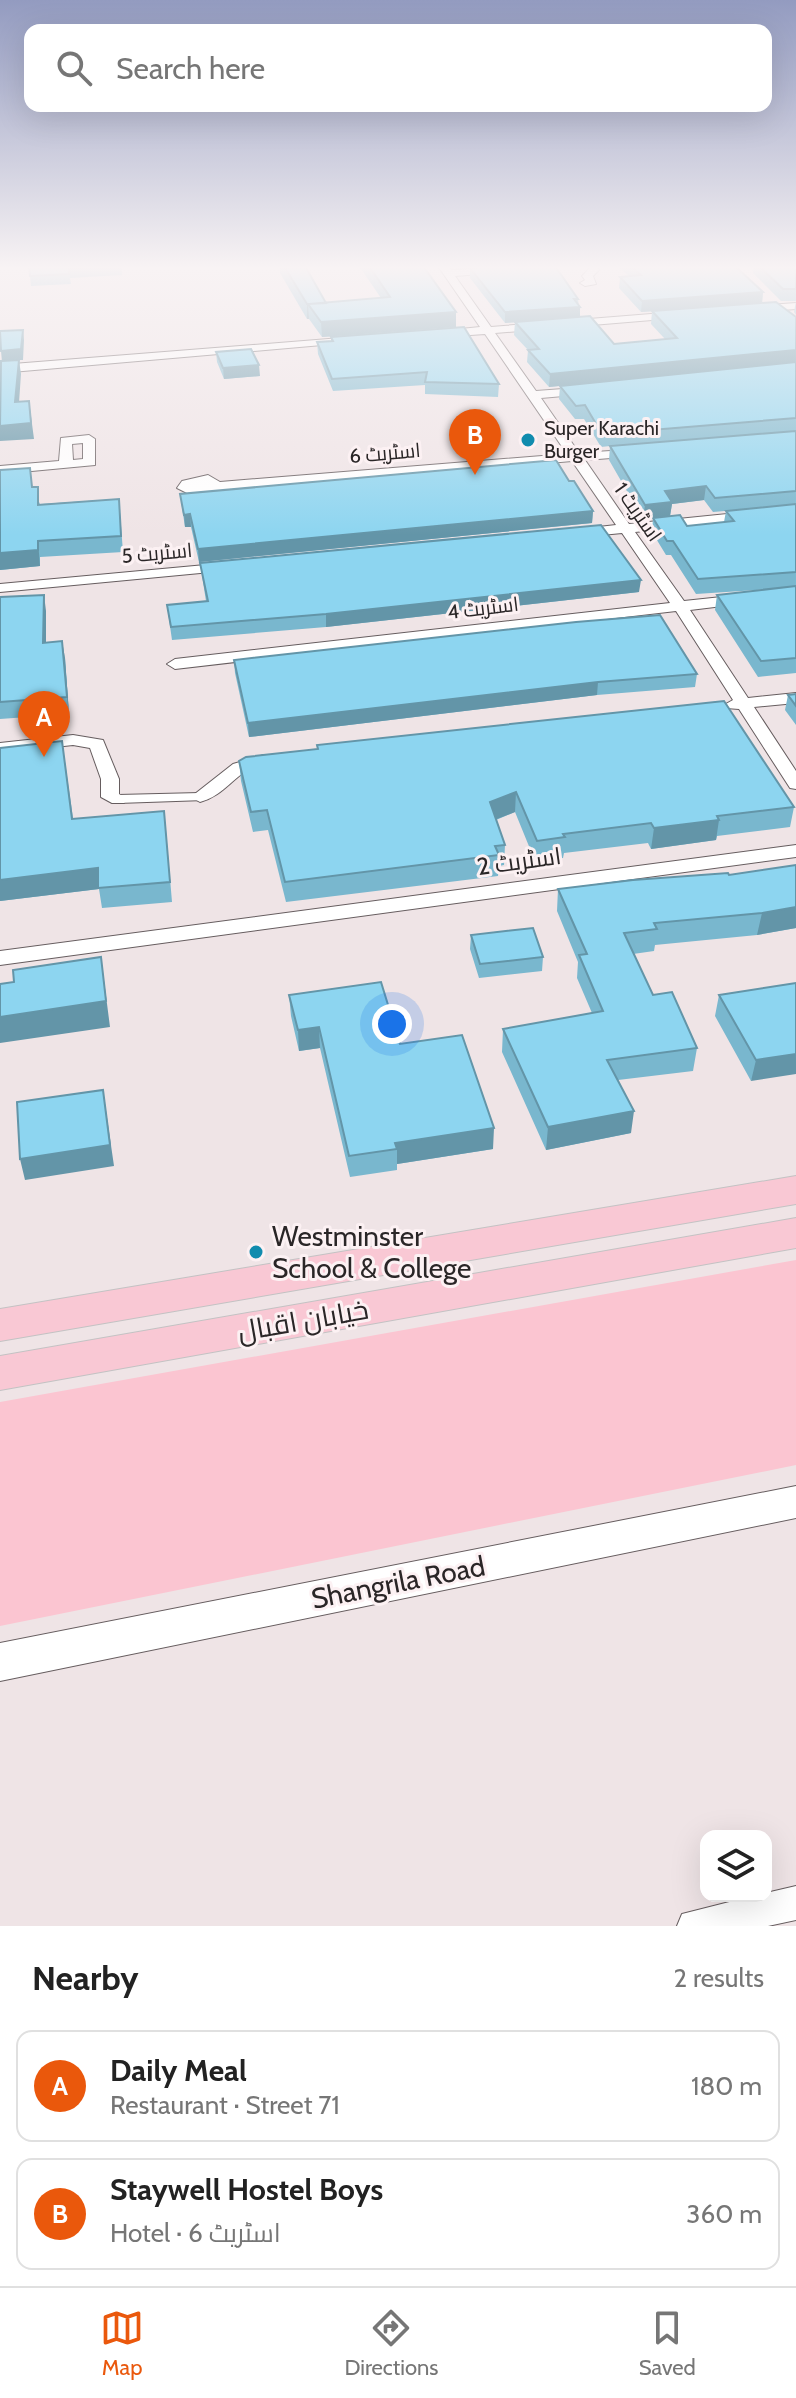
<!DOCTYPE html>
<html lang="en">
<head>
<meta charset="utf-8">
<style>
  :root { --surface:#fff; --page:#f6f6f6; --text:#222; --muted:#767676; --line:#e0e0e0; --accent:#ea580c }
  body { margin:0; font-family:Cabin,Cairo,sans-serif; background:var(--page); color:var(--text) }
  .controls { position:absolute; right:24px; bottom:24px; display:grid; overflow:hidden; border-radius:16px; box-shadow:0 8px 32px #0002 }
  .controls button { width:72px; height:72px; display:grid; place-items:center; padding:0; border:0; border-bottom:2px solid var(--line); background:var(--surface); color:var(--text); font:40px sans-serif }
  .you { position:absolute; left:392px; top:1024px; width:28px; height:28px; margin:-20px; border:6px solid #fff; border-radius:50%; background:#1a73e8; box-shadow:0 0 0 12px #1a73e833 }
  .badge { display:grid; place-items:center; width:52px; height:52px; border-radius:50%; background:var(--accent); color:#fff; font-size:26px; font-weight:700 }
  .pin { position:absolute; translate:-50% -66px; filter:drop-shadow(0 2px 4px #0008) }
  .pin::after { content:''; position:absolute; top:42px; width:28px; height:24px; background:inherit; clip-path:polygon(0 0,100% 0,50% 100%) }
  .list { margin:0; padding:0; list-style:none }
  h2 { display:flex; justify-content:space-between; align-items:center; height:104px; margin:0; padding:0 32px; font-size:34px }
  h2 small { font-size:26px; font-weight:400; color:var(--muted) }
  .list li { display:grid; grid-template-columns:52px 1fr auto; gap:24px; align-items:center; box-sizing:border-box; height:112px; margin:0 16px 16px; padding:0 16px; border:2px solid var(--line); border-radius:16px }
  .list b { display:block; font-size:30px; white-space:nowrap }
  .list p { margin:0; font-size:26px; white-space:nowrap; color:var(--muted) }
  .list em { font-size:26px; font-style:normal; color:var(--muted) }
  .icon { flex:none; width:44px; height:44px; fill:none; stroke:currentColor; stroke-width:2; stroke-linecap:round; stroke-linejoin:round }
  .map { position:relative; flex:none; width:796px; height:1926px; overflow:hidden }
  .search { position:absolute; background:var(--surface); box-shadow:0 8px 32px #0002; left:24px; right:24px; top:24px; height:88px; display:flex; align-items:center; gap:20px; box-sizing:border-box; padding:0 28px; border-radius:16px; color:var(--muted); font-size:30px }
  .sheet { height:360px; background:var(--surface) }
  nav { display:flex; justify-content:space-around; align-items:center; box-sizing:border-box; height:112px; border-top:2px solid var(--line); background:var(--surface); font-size:22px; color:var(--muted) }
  nav a { display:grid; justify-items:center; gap:4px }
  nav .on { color:var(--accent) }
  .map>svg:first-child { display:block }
  .green { fill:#fbc5d1 }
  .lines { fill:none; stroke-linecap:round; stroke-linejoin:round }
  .pedestrian-casing { stroke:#665d5f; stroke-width:2 }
  .minor-casing { stroke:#665d5f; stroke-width:2 }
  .tertiary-casing { stroke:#665d5f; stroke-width:2 }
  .primary-casing { stroke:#c3c2c3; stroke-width:2 }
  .pedestrian { fill:#fff; fill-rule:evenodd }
  .minor { fill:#fff; fill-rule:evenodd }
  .tertiary { fill:#fff; fill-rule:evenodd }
  .primary { fill:#f9c8d4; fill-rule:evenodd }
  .wall { fill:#79b7ce }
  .shaded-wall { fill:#6395a8 }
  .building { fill:#8dd5f0; stroke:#6395a8; stroke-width:2 }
  .poi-dot { fill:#118cae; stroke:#fcf1f3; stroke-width:3 }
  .labels { text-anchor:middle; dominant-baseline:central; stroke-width:6; stroke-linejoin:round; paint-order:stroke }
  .far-poi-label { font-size:20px; fill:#2a2627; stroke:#fcf1f3; text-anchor:start }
  .far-street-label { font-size:20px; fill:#2a2627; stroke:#fcf1f3 }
  .street-label { font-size:24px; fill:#2a2627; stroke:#fcf1f3 }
  .near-poi-label { font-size:28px; fill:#2a2627; stroke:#fcf1f3; text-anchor:start }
  .near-street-label { font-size:28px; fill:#2a2627; stroke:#fcf1f3 }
</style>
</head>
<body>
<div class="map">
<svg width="796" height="1926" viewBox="0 0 796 1926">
  <rect width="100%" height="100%" fill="#efe4e6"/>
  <path class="green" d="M 796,1260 L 796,1465 L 0,1626 L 0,1402 Z"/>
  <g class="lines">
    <g class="pedestrian-casing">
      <path id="pedestrian" d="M 200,793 L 205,794 L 207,797 L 205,800 L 118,803 L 111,799 L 118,795 Z"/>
    </g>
    <g class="minor-casing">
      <path id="minor" d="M 438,266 L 448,266 L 451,270 L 550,266 L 545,269 L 455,276 L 491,327 L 676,312 L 681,315 L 676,318 L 495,333 L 536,391 L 590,387 L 592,390 L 586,394 L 541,398 L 579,453 L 642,449 L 643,452 L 637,456 L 585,460 L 629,524 L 796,507 L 796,515 L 635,532 L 684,601 L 796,589 L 796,597 L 690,610 L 748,698 L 796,693 L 796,703 L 754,707 L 796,771 L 796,789 L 790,788 L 739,709 L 726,708 L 724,705 L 733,700 L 676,611 L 175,669 L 167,664 L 175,659 L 670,603 L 622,533 L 581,537 L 574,533 L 581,529 L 616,525 L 572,461 L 217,491 L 187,493 L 177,488 L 182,481 L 208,475 L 220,482 L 567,454 L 485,334 L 441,337 L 435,334 L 441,331 L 480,327 Z
        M 587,266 L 597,266 L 599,270 L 593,276 L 596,284 L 585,286 L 580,283 L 585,280 L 582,276 L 589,269 Z
        M 796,303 L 796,309 L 756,312 L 751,309 L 756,306 Z
        M 341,338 L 345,339 L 345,343 L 0,373 L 0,365 Z
        M 89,435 L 95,439 L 95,465 L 0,474 L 0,466 L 59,461 L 61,438 ZM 83,443 L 83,459 L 73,460 L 72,444 Z
        M 227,563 L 234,567 L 232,570 L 0,592 L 0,584 Z
        M 73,735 L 103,740 L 119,779 L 119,794 L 127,799 L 124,803 L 112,803 L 101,797 L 101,779 L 90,748 L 73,745 L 0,753 L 0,743 Z
        M 264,755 L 270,756 L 273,760 C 265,768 252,767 243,773 C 228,784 219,797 200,802 L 191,797 L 233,764 Z
        M 796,845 L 796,857 L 0,965 L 0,951 Z
        M 796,1886 L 796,1920 L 768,1926 L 677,1926 L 682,1914 L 753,1896 L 766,1896 L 766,1893 Z"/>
    </g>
    <g class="tertiary-casing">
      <path id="tertiary" d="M 796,1486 L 796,1518 L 0,1681 L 0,1643 Z"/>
    </g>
    <g class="primary-casing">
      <path id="primary" d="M 796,1176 L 796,1204 L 0,1341 L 0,1309 Z
        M 796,1218 L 796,1248 L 0,1390 L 0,1356 Z"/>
    </g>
    <use href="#pedestrian" class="pedestrian"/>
    <use href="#minor" class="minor"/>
    <use href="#tertiary" class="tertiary"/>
    <use href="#primary" class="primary"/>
  </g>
  <path class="wall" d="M 29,266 L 122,266 L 122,275 L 70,278 L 71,284 L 31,286 Z
    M 280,266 L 305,266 L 326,303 L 381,298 L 359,266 L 423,266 L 456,327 L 322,337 L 309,319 L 307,319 L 280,273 Z
    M 617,266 L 735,266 L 763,292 L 762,303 L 641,312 L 619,288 L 620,277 L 629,276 Z
    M 754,266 L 796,266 L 796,315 L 794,312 L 796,301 L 781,301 L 753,273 Z
    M 470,268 L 578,299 L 580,317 L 505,323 L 470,278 Z
    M 652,311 L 796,362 L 549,387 L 527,362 L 528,350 L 514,335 L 515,322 L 614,344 L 665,339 L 651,324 Z
    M 331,337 L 499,384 L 498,397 L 425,394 L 425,385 L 333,391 L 318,354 L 317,342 L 331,341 Z
    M 216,352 L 260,376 L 224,379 L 217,362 Z
    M 796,362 L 796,673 L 758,677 L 715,610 L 717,595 L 770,589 L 696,594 L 671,555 L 666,555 L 652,532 L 653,518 L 687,526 L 724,522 L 726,511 L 736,510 L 713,512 L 704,500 L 672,504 L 670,516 L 643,519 L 609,460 L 610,446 L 601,447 L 584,419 L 575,419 L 559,399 L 560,386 Z
    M 0,470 L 32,487 L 40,504 L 119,499 L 123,552 L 40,557 L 40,566 L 0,570 Z
    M 569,481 L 593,511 L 592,523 L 199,562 L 191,527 L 185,527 L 180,494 Z
    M 200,563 L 639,592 L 326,627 L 172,640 L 167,605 L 206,601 Z
    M 0,597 L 46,611 L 46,643 L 65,658 L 69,714 L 0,719 Z
    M 234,660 L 697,674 L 695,687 L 597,695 L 249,737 L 235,673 Z
    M 796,694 L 796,725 L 785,710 L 788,695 Z
    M 62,741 L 73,818 L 166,831 L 172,902 L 102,908 L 99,889 L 0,901 Z
    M 317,745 L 794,807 L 790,827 L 717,836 L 716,840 L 651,849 L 648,843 L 564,853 L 563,858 L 535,861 L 515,812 L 496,820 L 505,845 L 504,865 L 499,866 L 498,876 L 286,902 L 268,830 L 253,832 L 241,781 L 239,761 L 317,749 Z
    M 796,865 L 796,928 L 757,935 L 655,945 L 654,951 L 633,954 L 653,995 L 697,1048 L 693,1071 L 618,1080 L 631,1133 L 546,1150 L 502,1052 L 503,1029 L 592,1013 L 577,978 L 578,962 L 557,911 L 558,889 L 729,875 Z
    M 471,935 L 543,957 L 542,971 L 479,978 L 470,949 Z
    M 796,983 L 751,1081 L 715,1016 L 719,995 Z
    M 289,995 L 400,1044 L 493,1149 L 397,1164 L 397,1170 L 350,1177 L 320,1048 L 299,1051 L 291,1016 Z"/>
  <path class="shaded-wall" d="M 763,292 L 762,303 L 641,312 L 642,301 Z
    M 326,303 L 308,304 L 309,319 L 307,319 L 307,304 Z
    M 580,307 L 580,317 L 505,323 L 505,312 Z
    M 456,312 L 456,327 L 322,337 L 321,322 Z
    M 23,330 L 24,340 L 23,360 L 19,360 L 21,374 L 18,417 L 2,362 L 1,351 Z
    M 796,350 L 796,362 L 549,387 L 550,374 Z
    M 259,365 L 260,376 L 224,379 L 223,368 Z
    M 29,401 L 34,439 L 0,441 L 0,426 Z
    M 706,486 L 704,500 L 672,504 L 670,516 L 643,519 L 645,505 L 665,491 Z
    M 593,511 L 592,523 L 199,562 L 198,549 Z
    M 190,514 L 191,527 L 185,527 L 184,515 Z
    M 38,541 L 40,566 L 0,570 L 0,553 Z
    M 641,580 L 639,592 L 326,627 L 326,614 Z
    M 44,595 L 46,611 L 46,659 L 43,643 Z
    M 62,641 L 65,658 L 69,714 L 67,697 Z
    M 598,682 L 597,695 L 249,737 L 248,723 Z
    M 516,792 L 515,812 L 489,822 L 490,802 Z
    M 719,820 L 716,840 L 651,849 L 654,828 Z
    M 98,868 L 99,889 L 0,901 L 0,880 Z
    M 796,907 L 796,928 L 757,935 L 762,913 Z
    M 101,957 L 110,1027 L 0,1043 L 0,1017 Z
    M 319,1027 L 320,1048 L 299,1051 L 298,1030 Z
    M 796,1054 L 796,1074 L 751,1081 L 756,1060 Z
    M 103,1090 L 114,1166 L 25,1180 L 20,1159 Z
    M 634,1111 L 631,1133 L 546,1150 L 548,1127 Z
    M 494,1128 L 493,1149 L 397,1164 L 397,1149 L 395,1143 Z"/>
  <path class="building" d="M 29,266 L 99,266 L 69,268 L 69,274 L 30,276 Z
    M 284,266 L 305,266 L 326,303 L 307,304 Z
    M 369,266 L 423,266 L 456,312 L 321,322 L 308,304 L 390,297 Z
    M 490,266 L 555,266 L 578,299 L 574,299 L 580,307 L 505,312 L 470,268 Z
    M 630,266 L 735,266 L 763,292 L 642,301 L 620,277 L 641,275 Z
    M 759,266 L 796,266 L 796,289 L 783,289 Z
    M 776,302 L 796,317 L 796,350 L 550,374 L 528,350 L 539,349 L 515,322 L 590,316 L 614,344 L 677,338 L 652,311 Z
    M 464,327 L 499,384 L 425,382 L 427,372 L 332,379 L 317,342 L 333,341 L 331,337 Z
    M 23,330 L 21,349 L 1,351 L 0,331 Z
    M 251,349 L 259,365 L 223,368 L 216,352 Z
    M 19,360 L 15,402 L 29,401 L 31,423 L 0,426 L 1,361 Z
    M 796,362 L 796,418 L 602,434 L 585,405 L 576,406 L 560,386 Z
    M 796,431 L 796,491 L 715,498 L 706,486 L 665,491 L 672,502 L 645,505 L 610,446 Z
    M 556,460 L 569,481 L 574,481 L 593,511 L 198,549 L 190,514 L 184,515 L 180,494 Z
    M 30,468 L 32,487 L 38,487 L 38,505 L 119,499 L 121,536 L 38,541 L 38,550 L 0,553 L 0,470 Z
    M 796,504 L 796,572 L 698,579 L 673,541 L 667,541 L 653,518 L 680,515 L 687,526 L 734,521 L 726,511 Z
    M 601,525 L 641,580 L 326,614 L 171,627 L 167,605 L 208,601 L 200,563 Z
    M 796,586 L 796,658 L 761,661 L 717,595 Z
    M 44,595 L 43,643 L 62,641 L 67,697 L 0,702 L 0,597 Z
    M 660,615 L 697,674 L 598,682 L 248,723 L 234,660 L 576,622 Z
    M 796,694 L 796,706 L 788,695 Z
    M 724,701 L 794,807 L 717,816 L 719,820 L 654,828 L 651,823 L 563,834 L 565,837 L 537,841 L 516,792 L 490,802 L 505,845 L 495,846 L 499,855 L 285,882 L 267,810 L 251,812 L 239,761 L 246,757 L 318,749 L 317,745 Z
    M 62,741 L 72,819 L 164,811 L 170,882 L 98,888 L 98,868 L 0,880 L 0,748 Z
    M 796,865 L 796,907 L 762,913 L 654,923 L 657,929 L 624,933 L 653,995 L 672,992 L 697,1048 L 607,1060 L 634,1111 L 548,1127 L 503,1029 L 603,1011 L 579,955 L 587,954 L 558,889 L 633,880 L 728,873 L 729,875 Z
    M 533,928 L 543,957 L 480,964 L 471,935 Z
    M 101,957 L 106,1001 L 0,1017 L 0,984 L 14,982 L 13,970 Z
    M 381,982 L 400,1044 L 462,1035 L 494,1128 L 395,1143 L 397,1149 L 349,1156 L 319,1027 L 298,1030 L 289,995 Z
    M 796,983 L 796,1054 L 756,1060 L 719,995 Z
    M 103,1090 L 110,1145 L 20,1159 L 17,1102 Z"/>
  <linearGradient id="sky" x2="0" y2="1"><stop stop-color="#939bc0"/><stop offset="0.5" stop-color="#f8f3f4"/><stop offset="1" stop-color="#f8f3f4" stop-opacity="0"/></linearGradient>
  <rect width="796" height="535" fill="url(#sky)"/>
  <g class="poi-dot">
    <circle cx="528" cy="440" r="8"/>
    <circle cx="256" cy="1252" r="8"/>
  </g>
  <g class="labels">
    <g class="far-poi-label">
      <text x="544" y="428">Super Karachi<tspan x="544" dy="23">Burger</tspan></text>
    </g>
    <g class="far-street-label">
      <text transform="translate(385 453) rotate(-5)">اسٹریٹ 6</text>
      <text transform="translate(638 512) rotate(55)">اسٹریٹ 1</text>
      <text transform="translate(157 553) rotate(-5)">اسٹریٹ 5</text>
      <text transform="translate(483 608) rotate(-7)">اسٹریٹ 4</text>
    </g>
    <g class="street-label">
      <text transform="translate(519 861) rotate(-8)">اسٹریٹ 2</text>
    </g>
    <g class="near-poi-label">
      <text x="272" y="1236">Westminster<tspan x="272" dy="32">School &amp; College</tspan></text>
    </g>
    <g class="near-street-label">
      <text transform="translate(303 1320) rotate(-10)">خیابان اقبال</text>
      <text transform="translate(398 1582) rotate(-11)">Shangrila Road</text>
    </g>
  </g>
</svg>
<div class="controls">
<button><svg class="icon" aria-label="layers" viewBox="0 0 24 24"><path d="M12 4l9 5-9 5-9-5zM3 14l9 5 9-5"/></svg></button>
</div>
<div class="you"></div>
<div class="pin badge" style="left:44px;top:757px">A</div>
<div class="pin badge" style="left:475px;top:475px">B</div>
<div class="search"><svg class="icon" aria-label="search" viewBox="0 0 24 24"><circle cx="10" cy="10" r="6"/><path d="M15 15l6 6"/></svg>Search here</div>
</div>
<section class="sheet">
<h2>Nearby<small>2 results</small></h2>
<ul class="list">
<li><span class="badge">A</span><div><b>Daily Meal</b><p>Restaurant · Street 71</p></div><em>180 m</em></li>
<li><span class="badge">B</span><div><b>Staywell Hostel Boys</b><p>Hotel · اسٹریٹ 6</p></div><em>360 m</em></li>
</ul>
</section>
<nav>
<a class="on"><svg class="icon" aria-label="map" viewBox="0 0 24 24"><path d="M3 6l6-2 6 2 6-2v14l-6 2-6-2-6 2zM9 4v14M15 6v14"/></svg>Map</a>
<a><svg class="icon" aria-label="directions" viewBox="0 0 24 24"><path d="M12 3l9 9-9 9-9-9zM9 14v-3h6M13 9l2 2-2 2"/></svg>Directions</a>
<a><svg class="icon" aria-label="saved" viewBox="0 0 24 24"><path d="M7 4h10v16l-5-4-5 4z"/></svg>Saved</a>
</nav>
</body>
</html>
